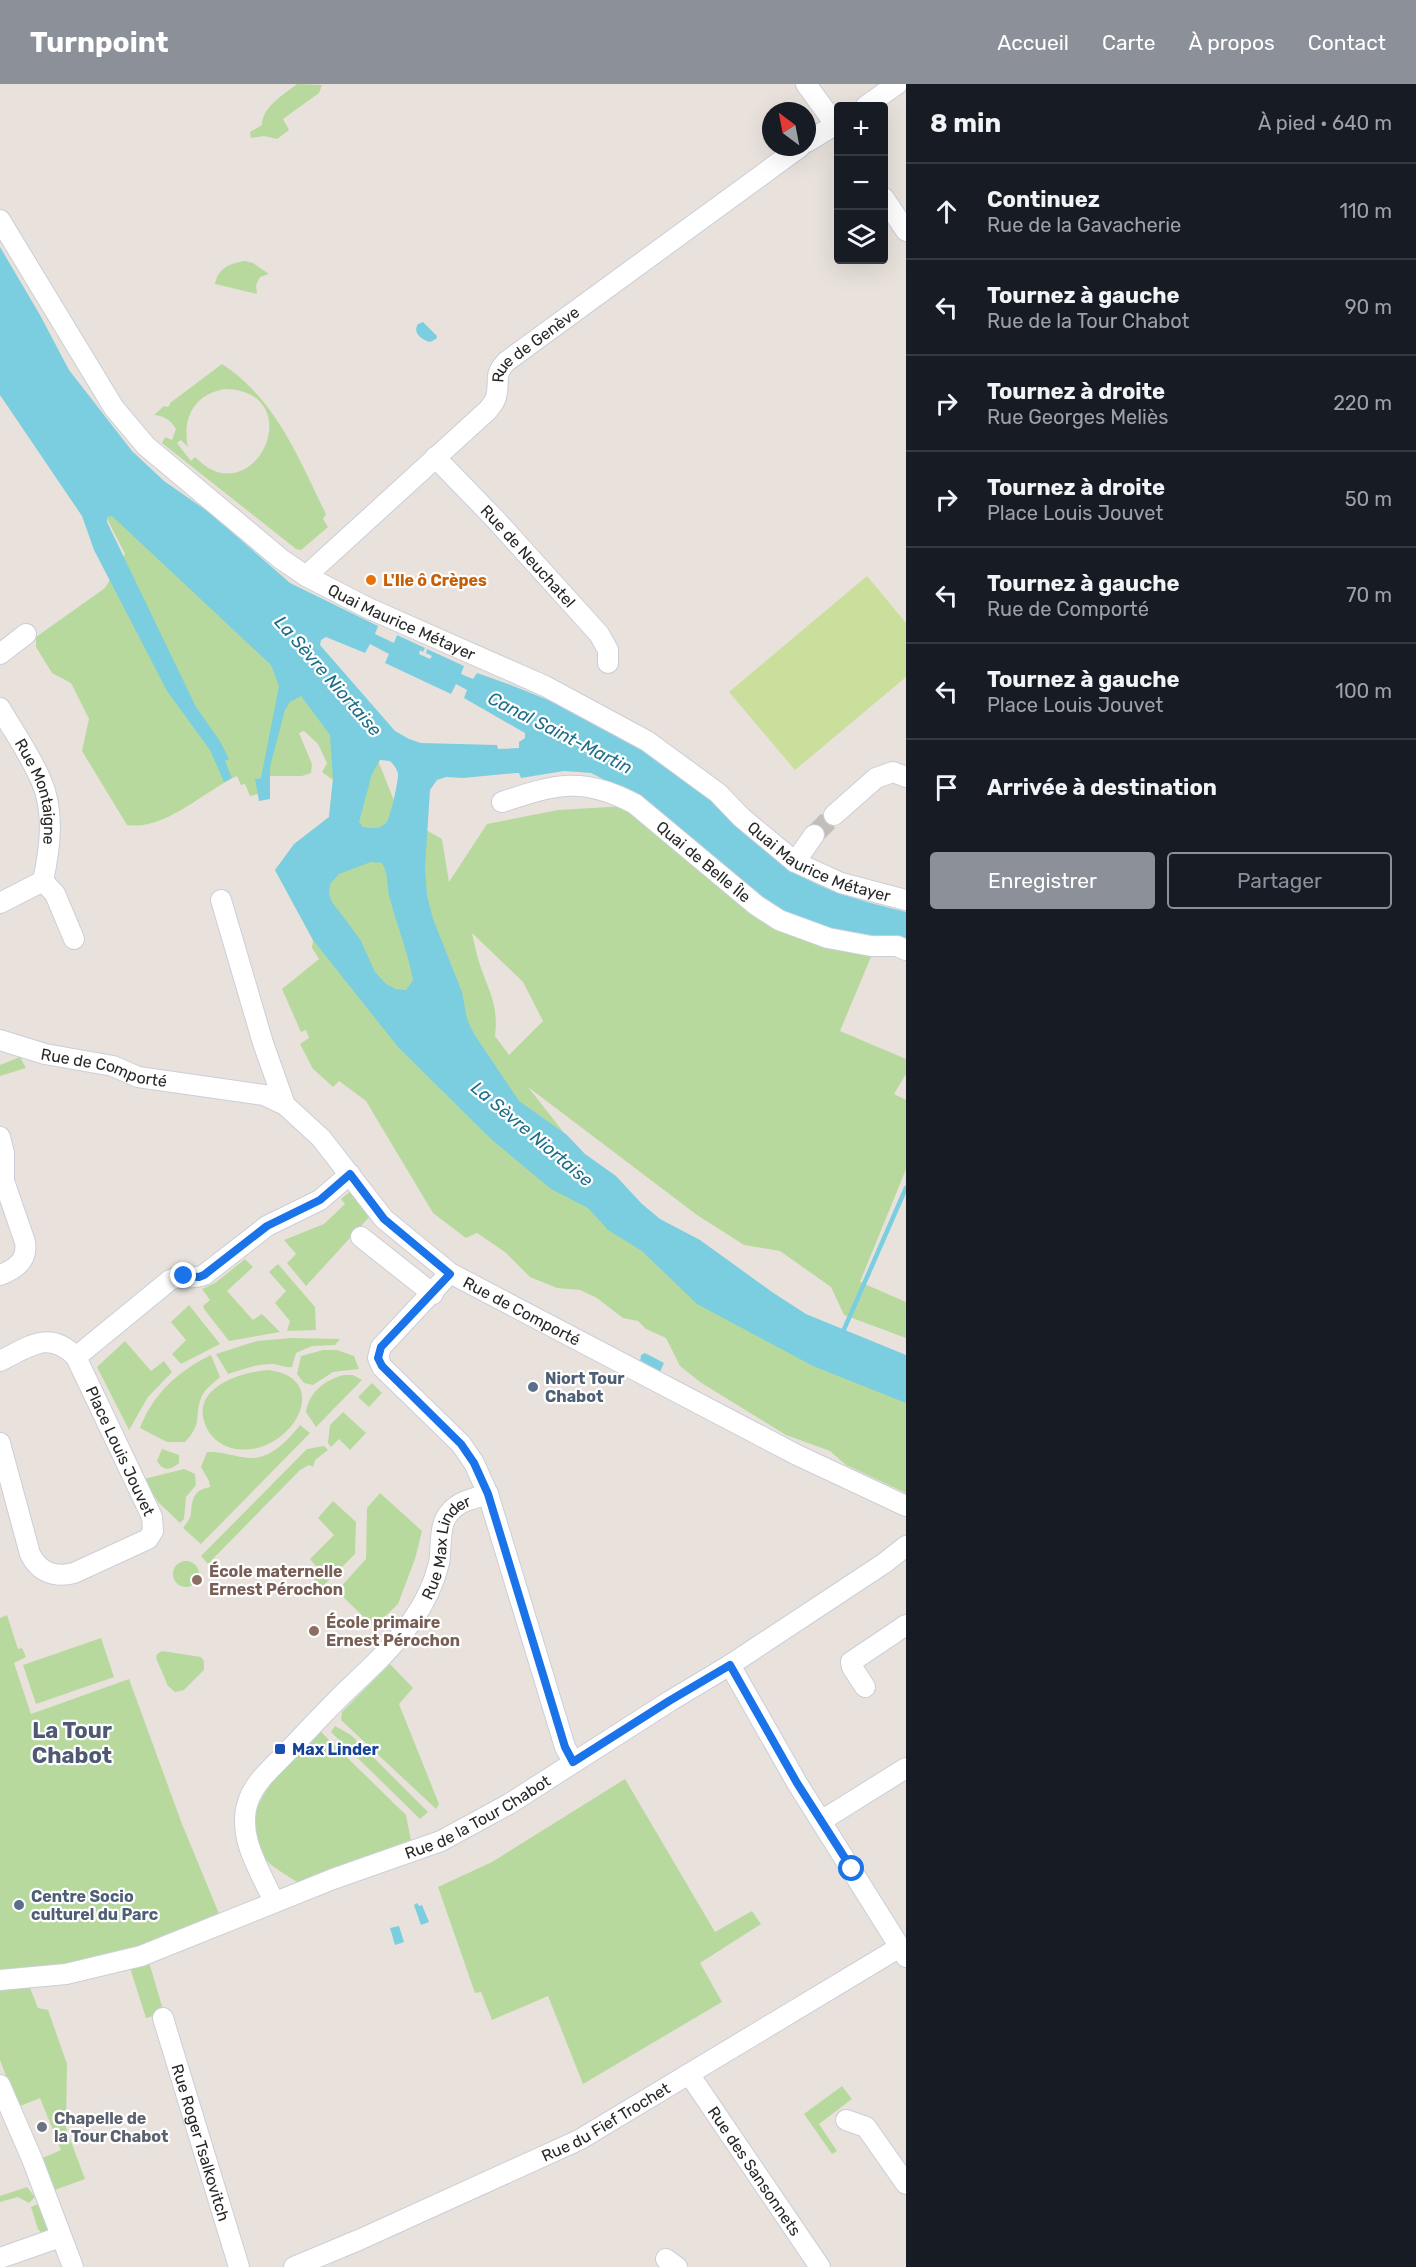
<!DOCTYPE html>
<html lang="fr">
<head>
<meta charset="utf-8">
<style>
  :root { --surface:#171b24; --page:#242831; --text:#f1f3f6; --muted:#9ea1a6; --line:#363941; --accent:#8c9099 }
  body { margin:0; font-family:Rubik,sans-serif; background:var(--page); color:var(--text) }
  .controls { position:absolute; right:18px; top:18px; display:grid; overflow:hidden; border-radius:6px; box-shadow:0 6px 24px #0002 }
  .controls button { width:54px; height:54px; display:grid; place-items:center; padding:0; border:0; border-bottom:2px solid var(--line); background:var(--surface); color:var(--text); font:30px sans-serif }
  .compass { position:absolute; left:762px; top:18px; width:54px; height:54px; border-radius:50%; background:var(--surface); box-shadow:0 6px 24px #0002; rotate:328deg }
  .stop { position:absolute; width:18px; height:18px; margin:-14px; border:4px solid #1a73e8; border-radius:50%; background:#fff }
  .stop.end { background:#1a73e8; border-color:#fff; box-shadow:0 2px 6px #0008 }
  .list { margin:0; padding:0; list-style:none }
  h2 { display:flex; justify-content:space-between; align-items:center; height:78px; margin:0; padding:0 24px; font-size:26px }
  h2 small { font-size:20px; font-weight:400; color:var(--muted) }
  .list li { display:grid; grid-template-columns:39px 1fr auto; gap:18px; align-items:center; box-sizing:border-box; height:96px; padding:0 24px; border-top:2px solid var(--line) }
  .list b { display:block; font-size:22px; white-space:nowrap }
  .list p { margin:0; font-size:20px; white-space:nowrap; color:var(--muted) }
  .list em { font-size:20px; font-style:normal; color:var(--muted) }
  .actions { display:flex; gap:12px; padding:18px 24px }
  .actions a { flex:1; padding:14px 0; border:2px solid var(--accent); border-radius:6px; text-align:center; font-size:21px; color:var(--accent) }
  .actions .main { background:var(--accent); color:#fff }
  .icon { flex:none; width:33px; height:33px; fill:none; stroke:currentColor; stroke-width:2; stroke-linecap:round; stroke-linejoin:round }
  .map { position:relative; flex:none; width:906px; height:2183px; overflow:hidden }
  header { display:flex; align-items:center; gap:36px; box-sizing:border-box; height:84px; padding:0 30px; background:var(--accent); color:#fff }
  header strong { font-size:28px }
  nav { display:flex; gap:33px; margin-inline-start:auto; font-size:21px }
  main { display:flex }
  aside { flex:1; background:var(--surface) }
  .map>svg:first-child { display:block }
  .green { fill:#b8d99e; fill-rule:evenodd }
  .pitch { fill:#c9df9b }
  .water { fill:#7bcedf; fill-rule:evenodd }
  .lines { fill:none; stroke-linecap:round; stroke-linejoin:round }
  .stream { stroke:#7bcedf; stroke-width:4.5 }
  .minor-tunnel { stroke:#c2bdb8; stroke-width:20; stroke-dasharray:20 10; stroke-linecap:butt }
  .minor-casing { stroke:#caced9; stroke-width:22 }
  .minor { stroke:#fff; stroke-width:20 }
  .route { stroke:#1a73e8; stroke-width:8 }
  .food-dot { fill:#e8710a; stroke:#fff; stroke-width:2 }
  .service-dot { fill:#5c6f8a; stroke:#fff; stroke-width:2 }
  .education-dot { fill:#8d6e63; stroke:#fff; stroke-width:2 }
  .transit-dot { fill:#1a4fb4; stroke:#fff; stroke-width:2 }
  .worship-dot { fill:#6b7280; stroke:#fff; stroke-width:2 }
  .labels { text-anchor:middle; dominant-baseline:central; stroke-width:4.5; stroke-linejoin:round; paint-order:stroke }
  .street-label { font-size:16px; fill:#282828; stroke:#fff }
  .food-label { font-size:16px; font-weight:bold; fill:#c56008; stroke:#fff; text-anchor:start }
  .service-label { font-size:16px; font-weight:bold; fill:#4e5e75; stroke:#fff; text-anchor:start }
  .education-label { font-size:16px; font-weight:bold; fill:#785e54; stroke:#fff; text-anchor:start }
  .transit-label { font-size:16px; font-weight:bold; fill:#164399; stroke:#fff; text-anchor:start }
  .worship-label { font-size:16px; font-weight:bold; fill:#5b616d; stroke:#fff; text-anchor:start }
  .water-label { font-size:18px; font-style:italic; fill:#1d6e88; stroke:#fff }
  .district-label { font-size:22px; font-weight:bold; fill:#4f5973; stroke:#fff }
</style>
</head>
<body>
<header>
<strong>Turnpoint</strong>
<nav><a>Accueil</a><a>Carte</a><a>À propos</a><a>Contact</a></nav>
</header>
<main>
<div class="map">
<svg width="906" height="2183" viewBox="0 0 906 2183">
  <rect width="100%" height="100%" fill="#e9e2dc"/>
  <path class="green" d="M 297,0 L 322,1 L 319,9 L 283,35 L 289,46 L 277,55 L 264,52 L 251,54 L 250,48 L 262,41 C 262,23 283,11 297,0 Z
    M 245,177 L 253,179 L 269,190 L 260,193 L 256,201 L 257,210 L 215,200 C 218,184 230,179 245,177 Z
    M 222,280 C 276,315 299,375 326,430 L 323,435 L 328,443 L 301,466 L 296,465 L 162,359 L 165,353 L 172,356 L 176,345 C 170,335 164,332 154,331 L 164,322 L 167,323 L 170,321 L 170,319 ZM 225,305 C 312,307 254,434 195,373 L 191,377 L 177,359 L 181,356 L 188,363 C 182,334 194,310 225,305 Z
    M 114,422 L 375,669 L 403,739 L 428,747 L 442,755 L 449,798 L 487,740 L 558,726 L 625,722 L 782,845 L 873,868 L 840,947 L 906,975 L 906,990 L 894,1010 L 906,1016 L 906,1085 L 860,1198 L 906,1218 L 906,1254 L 844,1231 L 831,1203 L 780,1167 L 744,1161 L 697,1131 L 528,1003 L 620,1120 L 906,1317 L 906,1409 L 846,1381 L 830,1367 L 786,1351 L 700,1298 L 680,1282 L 666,1254 L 646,1245 L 638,1237 L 623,1234 L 597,1214 L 580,1206 L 557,1204 L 530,1193 L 505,1168 L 477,1149 L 466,1154 L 433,1129 L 366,1017 L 339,997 L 333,1003 L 313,985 L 300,960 L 309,954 L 306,946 L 301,948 L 282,905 L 319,875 L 312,864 L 313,856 L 275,786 L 296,761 L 329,733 L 333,696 L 322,688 L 327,679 L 318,660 L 304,647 L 299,649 L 312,680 L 311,689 L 302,692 L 271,692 L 256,695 L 258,710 L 250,712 L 245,700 L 241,701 L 237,692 C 204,707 165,747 127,741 L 82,667 L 89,635 L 71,599 L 52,589 L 36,563 L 36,553 L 105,504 L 125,470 L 103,427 ZM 472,849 L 523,898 L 543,937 L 509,971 L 495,952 C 499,920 488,906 479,878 C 476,868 474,858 472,849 Z
    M 20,973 L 26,984 L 0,992 L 0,981 Z
    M 353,1105 L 372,1130 L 306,1202 L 287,1179 L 296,1170 L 284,1156 L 324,1140 L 345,1120 L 341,1115 Z
    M 245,1175 L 253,1183 L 227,1207 L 253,1236 L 262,1230 L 280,1248 L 229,1257 L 204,1225 L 203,1222 L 210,1216 L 202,1205 L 215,1199 Z
    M 278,1180 L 315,1223 L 316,1246 L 287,1247 L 290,1237 L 275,1219 L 286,1207 L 269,1188 Z
    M 189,1221 L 220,1260 L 181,1280 L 172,1270 L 186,1256 L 171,1238 Z
    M 291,1254 L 340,1255 L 335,1261 L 312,1262 L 296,1269 L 292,1283 C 286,1284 280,1281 273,1280 C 256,1280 243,1285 228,1290 L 216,1270 L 257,1257 Z
    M 125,1257 L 151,1287 L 164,1277 L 172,1288 L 148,1313 L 129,1346 L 97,1283 Z
    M 323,1266 L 337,1266 L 354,1272 L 359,1285 L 333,1288 L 313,1301 L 304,1299 L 297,1290 L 301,1272 Z
    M 211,1271 L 220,1293 C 213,1300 205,1304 201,1314 C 194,1334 203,1339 185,1358 L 167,1358 L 140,1344 C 153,1310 178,1287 211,1271 Z
    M 268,1286 C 338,1294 288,1378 231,1364 C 220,1361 209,1352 205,1340 C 191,1303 242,1288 268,1286 Z
    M 344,1291 L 353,1291 L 362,1296 L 316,1343 L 306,1328 C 309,1308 326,1295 344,1291 Z
    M 372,1299 L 382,1309 L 369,1323 L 358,1313 Z
    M 343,1328 L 366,1349 L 350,1366 L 339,1355 L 331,1363 L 328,1359 L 330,1341 Z
    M 300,1341 L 310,1349 L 201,1460 L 183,1444 C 186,1440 190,1435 191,1430 C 192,1416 193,1406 210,1403 L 209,1397 L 201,1383 L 207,1368 C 224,1367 234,1373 250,1374 C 271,1375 288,1356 300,1341 Z
    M 324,1362 L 328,1366 L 315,1376 L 313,1383 L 309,1381 L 300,1386 L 208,1480 L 201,1472 L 307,1365 Z
    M 162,1365 L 179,1371 L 179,1379 C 170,1387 163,1387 157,1377 Z
    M 184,1385 L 195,1390 L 196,1401 L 186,1413 L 184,1435 L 180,1439 L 158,1418 L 144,1395 Z
    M 380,1409 L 422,1447 L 415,1475 L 398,1520 L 374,1543 L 337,1507 L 366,1475 L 367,1424 Z
    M 333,1417 L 356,1438 L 355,1470 L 322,1503 L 309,1490 L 316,1482 L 310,1475 L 334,1451 L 318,1434 Z
    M173 1490a13 13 0 1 1 26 0a13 13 0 1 1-26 0Z
    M 7,1531 L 18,1565 L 22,1564 L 26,1573 L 14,1579 L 31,1630 L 129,1595 L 182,1740 L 220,1832 L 144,1862 L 85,1879 L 0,1890 L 0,1534 Z
    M 101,1554 L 114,1593 L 36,1620 L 23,1581 Z
    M 162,1567 L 201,1573 L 204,1577 L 204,1586 L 184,1606 L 175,1608 L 168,1602 L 156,1574 L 157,1570 Z
    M 390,1580 L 413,1604 L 399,1620 L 439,1720 L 436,1725 L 341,1636 L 342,1628 Z
    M 335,1642 L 351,1651 L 428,1728 L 420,1735 L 331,1648 Z
    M 320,1647 L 406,1731 L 411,1757 L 299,1799 C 289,1793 277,1786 268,1778 C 264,1774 262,1768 259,1762 C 237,1720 294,1674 320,1647 Z
    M 625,1695 L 715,1848 L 752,1827 L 761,1840 L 700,1879 L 722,1918 L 583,2000 L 548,1912 L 492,1936 L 481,1908 L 475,1909 L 438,1803 L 492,1778 Z
    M 149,1878 L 164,1929 L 146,1934 L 130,1884 Z
    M 29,1901 L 38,1924 L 48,1926 L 67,1980 L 66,2044 L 85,2095 L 52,2107 L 40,2075 L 61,2066 L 40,2014 L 18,2023 L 0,1976 L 0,1904 Z
    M 842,2002 L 852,2015 L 819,2040 L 837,2067 L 832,2070 L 804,2030 Z
    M 27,2103 L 35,2113 L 29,2119 L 18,2113 L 0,2118 L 0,2112 Z
    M 38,2120 L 49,2145 L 49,2148 L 43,2151 L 38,2145 L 31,2123 Z"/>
  <path class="pitch" d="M 867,492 L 906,539 L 906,593 L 795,686 L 729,608 Z"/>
  <path class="water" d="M 0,163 L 40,231 L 69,286 L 132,367 L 164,397 L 210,429 L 290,499 L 378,542 L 375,550 L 394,559 L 397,551 L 425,564 L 423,568 L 420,566 L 419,570 L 430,575 L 432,572 L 426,569 L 427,565 L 464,582 L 461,590 L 473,595 L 477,589 C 553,615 635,652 699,703 C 729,726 754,756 783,780 C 816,806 866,818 906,828 L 906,859 L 899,856 L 845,848 L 804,837 L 772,822 L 631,709 L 591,689 L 564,687 L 521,694 L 519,689 L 516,689 L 463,694 L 446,693 L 437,696 L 430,706 L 425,784 L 427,811 L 433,835 L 462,908 L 467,935 L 474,950 L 519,1017 L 567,1051 L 585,1070 L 616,1092 L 642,1120 L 660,1135 L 700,1156 L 772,1208 L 806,1230 L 906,1271 L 906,1319 L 813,1282 L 697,1220 L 642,1167 L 608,1146 L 588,1124 L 551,1105 L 491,1055 L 398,963 L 313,856 L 275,786 L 294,760 L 329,733 L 333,695 L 330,651 L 301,612 L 290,618 L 285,626 L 270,683 L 270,715 L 259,717 L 255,695 L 261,694 L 279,602 L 271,581 L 112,432 L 107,433 L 107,438 L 196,623 L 220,657 L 229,675 L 225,677 L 232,694 L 224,698 L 210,666 L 167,607 L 94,466 L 82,432 L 0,311 ZM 326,553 L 365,569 L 370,560 L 389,570 L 385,579 L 451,610 L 456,600 L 467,606 L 464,614 L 525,649 L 525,654 L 519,658 L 519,664 L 498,665 L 497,661 L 421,659 L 409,655 L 395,647 L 320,561 L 321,556 ZM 380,676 L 390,677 C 394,681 396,684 398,689 C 399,695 390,736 386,739 C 379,746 372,744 363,743 L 359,738 L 372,690 ZM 371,778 L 382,779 C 389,790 386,802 390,815 C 397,842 408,868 413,896 L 406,906 L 396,905 L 386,900 L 375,888 L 360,855 L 332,818 L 329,810 L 330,800 L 339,790 Z
    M 423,238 L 437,252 L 436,255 L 430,258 C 422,256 412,249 418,240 Z
    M 645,1269 L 664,1279 L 660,1288 L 640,1278 L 641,1271 Z
    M 417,1819 L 419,1822 L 422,1821 L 429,1838 L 421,1841 L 414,1821 Z
    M 399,1842 L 404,1858 L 395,1861 L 390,1844 Z"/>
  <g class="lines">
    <path class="stream" d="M 842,1250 L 906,1104"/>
    <path class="minor-tunnel" d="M 814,751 L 834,731"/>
    <g class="minor-casing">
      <g id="minor">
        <path d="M 806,0 L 838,44"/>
        <path d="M 866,22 L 897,0"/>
        <path d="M 807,58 L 838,39"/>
        <path d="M 884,114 L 906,147"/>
        <path id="s1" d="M 0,136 L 114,324 L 146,362 L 281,475 L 306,492 L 368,524 L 545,602 L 647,657 L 718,709 L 741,733 L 795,778 L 841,799 L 906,816"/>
        <path id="s2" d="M 435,373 L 496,436 L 599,550 L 608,566 L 608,579"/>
        <path id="s3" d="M 306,492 L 488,326 C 491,322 495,318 496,313 C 501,296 492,292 507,277 L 800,63"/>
        <path d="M 0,570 L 26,550"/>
        <path id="s4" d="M 0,624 C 14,648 30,671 41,696 C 55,728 50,764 43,797 L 0,819"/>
        <path id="s5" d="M 502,718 C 556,700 583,692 635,720 L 756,821 L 779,836 L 828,854 L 871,862 L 897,862 L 906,866"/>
        <path d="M 834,731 L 876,694 L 893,688 L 906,693"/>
        <path d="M 795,778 L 814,751"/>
        <path d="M 43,797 L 55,810 L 74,855"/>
        <path d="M 221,816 L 263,959 L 285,1021"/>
        <path id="s6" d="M 0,956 L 45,970 L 113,982 L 138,993 L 264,1011 L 285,1021 L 321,1054 L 384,1135 L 450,1189 L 797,1371 L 906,1422"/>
        <path d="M 0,1053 L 4,1069 L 4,1097 L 25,1158 C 28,1176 16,1185 0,1191"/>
        <path d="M 361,1153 L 433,1210"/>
        <path d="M 450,1189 L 381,1263 L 378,1274 L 382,1283 L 461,1360 L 474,1379 L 488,1410 L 565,1663 L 573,1678"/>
        <path d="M 0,1277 C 29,1263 49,1245 76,1273 L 170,1196 C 181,1191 193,1196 204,1191 L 267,1142 L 320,1116 L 350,1090"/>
        <path d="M 0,1359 L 30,1470 C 39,1488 54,1494 74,1489 L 148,1455 L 153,1447 L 152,1433 L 76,1273"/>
        <path d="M 730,1581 L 797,1699 L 906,1873"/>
        <path d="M 865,1603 L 852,1583 L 851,1578 L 906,1541"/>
        <path d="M 821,1737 L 906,1684"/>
        <path id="s7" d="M 274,1818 C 260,1786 235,1751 249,1715 C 256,1696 276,1680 289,1666 C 306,1648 323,1630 340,1613 C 365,1589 392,1565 412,1537 C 424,1520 434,1500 439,1479 C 442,1463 438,1439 451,1427 C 460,1417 475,1414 488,1410"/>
        <path id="s8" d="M 0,1896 L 66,1890 L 141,1872 L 333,1795 L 441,1757 L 509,1720 L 670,1617 L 730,1581 L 883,1480 L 906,1462"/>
        <path id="s9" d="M 163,1934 L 239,2183"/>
        <path id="s10" d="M 689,1990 L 820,2183"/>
        <path d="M 0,2001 L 32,2075 L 73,2183"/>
        <path d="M 846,2036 L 866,2043 L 906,2100"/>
        <path d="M 0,2174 L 60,2153"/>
        <path d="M 666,2175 L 677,2183"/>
        <path id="s11" d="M 294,2183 L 361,2155 L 579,2056 L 900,1863"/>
      </g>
    </g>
    <use href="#minor" class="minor"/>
  </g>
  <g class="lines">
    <path class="route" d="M 184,1192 L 199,1193 L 204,1191 L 267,1142 L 320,1116 L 350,1090 L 384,1135 L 450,1190 L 381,1263 L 378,1274 L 382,1282 L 461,1360 L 474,1379 L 488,1410 L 565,1663 L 573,1678 L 669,1617 L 730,1581 L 797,1699 L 852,1785"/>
  </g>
  <circle class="food-dot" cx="371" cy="496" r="6"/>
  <g class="service-dot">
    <circle cx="533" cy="1303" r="6"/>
    <circle cx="19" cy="1821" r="6"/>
  </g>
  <g class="education-dot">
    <circle cx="197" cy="1496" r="6"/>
    <circle cx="314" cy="1547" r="6"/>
  </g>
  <rect class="transit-dot" x="274" y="1659" width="12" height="12" rx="3"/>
  <circle class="worship-dot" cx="42" cy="2043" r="6"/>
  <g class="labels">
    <g class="street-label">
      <text stroke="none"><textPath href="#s3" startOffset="332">Rue de Genève</textPath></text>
      <text stroke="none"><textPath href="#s2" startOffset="136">Rue de Neuchatel</textPath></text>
      <text stroke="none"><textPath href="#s1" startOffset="582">Quai Maurice Métayer</textPath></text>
      <text stroke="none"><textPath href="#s4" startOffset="93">Rue Montaigne</textPath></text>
      <text stroke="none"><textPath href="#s1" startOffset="1068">Quai Maurice Métayer</textPath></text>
      <text stroke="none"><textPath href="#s5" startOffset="228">Quai de Belle Île</textPath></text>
      <text stroke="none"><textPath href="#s6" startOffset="108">Rue de Comporté</textPath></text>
      <text stroke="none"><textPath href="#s6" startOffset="612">Rue de Comporté</textPath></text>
      <text transform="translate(120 1367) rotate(65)">Place Louis Jouvet</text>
      <text stroke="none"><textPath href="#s7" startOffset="435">Rue Max Linder</textPath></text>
      <text stroke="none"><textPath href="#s8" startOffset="508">Rue de la Tour Chabot</textPath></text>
      <text stroke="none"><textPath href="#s11" startOffset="344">Rue du Fief Trochet</textPath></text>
      <text stroke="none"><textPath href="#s9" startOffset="130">Rue Roger Tsalkovitch</textPath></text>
      <text stroke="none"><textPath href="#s10" startOffset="117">Rue des Sansonnets</textPath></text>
    </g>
    <g class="food-label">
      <text x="383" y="496">L'Ile ô Crèpes</text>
    </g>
    <g class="service-label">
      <text x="545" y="1294">Niort Tour<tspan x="545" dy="18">Chabot</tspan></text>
      <text x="31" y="1812">Centre Socio<tspan x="31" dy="18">culturel du Parc</tspan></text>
    </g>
    <g class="education-label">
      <text x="209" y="1487">École maternelle<tspan x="209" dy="18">Ernest Pérochon</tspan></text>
      <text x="326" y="1538">École primaire<tspan x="326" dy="18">Ernest Pérochon</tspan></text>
    </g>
    <g class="transit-label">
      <text x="292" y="1665">Max Linder</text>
    </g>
    <g class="worship-label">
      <text x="54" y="2034">Chapelle de<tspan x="54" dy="18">la Tour Chabot</tspan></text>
    </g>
    <g class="water-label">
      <text transform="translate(328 592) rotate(49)">La Sèvre Niortaise</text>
      <text transform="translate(560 649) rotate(27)">Canal Saint-Martin</text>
      <text transform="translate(532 1050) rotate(40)">La Sèvre Niortaise</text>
    </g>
    <g class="district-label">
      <text x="72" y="1646">La Tour<tspan x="72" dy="25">Chabot</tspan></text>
    </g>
  </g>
</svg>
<div class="controls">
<button>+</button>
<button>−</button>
<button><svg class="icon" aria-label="layers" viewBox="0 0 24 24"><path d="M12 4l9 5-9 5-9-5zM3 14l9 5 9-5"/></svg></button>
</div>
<svg class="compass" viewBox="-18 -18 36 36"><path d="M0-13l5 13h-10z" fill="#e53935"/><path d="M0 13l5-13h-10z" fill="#9ea1a6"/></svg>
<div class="stop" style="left:852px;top:1785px"></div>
<div class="stop end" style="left:184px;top:1192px"></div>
</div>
<aside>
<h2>8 min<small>À pied · 640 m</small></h2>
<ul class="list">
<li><svg class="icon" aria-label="ahead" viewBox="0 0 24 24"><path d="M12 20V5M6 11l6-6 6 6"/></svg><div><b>Continuez</b><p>Rue de la Gavacherie</p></div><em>110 m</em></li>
<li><svg class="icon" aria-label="left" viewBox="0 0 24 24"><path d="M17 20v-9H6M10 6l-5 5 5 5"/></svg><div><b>Tournez à gauche</b><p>Rue de la Tour Chabot</p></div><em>90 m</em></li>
<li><svg class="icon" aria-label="right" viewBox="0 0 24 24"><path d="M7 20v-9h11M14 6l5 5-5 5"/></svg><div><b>Tournez à droite</b><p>Rue Georges Meliès</p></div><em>220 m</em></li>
<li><svg class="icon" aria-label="right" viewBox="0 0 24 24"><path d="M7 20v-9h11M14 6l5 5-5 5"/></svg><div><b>Tournez à droite</b><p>Place Louis Jouvet</p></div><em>50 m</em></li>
<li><svg class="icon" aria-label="left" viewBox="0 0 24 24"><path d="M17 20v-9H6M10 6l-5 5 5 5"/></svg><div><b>Tournez à gauche</b><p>Rue de Comporté</p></div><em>70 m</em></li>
<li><svg class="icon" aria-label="left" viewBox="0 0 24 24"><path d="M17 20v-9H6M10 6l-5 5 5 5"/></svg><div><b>Tournez à gauche</b><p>Place Louis Jouvet</p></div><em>100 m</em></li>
<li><svg class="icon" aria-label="arrive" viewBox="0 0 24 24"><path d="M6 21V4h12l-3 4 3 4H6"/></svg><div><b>Arrivée à destination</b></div></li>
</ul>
<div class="actions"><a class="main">Enregistrer</a><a>Partager</a></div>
</aside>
</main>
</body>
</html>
